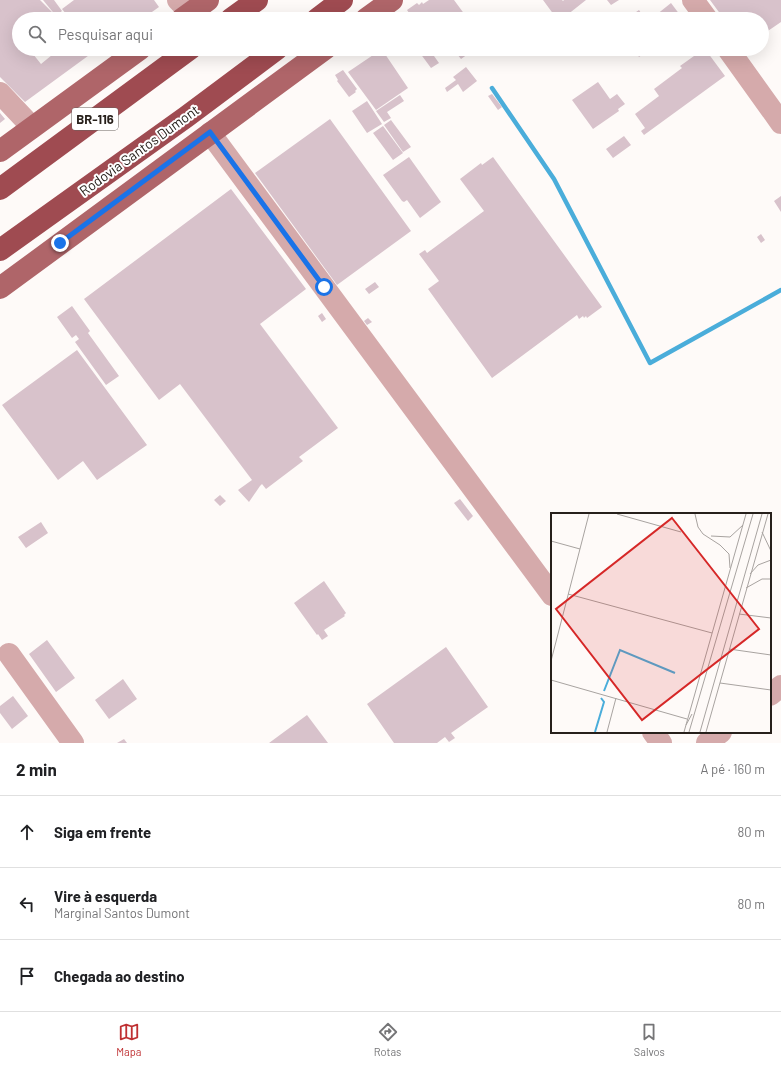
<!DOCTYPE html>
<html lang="pt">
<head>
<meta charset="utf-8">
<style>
  :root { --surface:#fff; --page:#f6f6f6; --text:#202124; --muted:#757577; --line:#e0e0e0; --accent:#bf3032 }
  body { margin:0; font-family:Barlow,sans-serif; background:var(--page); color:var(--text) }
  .stop { position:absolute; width:12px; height:12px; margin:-9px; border:3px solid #1a73e8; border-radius:50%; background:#fff }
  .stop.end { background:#1a73e8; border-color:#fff; box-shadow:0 1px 4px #0008 }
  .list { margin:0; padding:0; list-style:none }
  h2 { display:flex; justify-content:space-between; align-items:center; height:52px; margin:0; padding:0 16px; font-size:17px }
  h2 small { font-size:13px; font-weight:400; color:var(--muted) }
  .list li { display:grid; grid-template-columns:26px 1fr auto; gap:12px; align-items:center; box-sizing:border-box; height:72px; padding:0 16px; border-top:1px solid var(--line) }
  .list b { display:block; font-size:15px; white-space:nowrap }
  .list p { margin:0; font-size:13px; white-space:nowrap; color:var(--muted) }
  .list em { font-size:13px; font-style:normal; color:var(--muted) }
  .icon { flex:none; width:22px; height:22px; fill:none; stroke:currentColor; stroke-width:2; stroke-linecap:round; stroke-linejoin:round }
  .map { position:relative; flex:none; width:781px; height:743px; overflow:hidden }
  .search { position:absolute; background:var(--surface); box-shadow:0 4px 16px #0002; left:12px; right:12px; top:12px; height:44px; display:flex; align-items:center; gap:10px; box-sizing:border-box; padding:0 14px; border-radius:22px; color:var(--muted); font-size:15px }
  .sheet { height:268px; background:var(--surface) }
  nav { display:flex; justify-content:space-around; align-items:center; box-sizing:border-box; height:56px; border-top:1px solid var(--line); background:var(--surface); font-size:11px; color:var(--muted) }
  nav a { display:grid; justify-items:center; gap:2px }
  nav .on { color:var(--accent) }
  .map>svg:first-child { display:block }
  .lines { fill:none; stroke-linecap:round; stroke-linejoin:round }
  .stream { stroke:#4aadda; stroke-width:4.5 }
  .building { fill:#d8c2cb }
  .minor { stroke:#d5aaab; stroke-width:22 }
  .major { stroke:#af6569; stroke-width:22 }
  .highway { stroke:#9f4b51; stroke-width:22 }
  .route { stroke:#1a73e8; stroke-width:5 }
  .labels { text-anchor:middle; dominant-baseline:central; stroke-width:4; stroke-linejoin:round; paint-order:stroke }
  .shield { fill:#fff; stroke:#68635f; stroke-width:1 }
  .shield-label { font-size:13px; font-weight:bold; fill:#27201b }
  .street-label { font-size:14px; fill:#27201b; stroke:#fff }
  .inset-river { fill:none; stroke:#4aadda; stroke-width:2 }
  .inset-road { fill:none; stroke:#a8a3a0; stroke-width:1 }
  .view { fill:#d62828; fill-opacity:0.15; stroke:#d62828; stroke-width:2 }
  .inset-edge { fill:none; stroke:#27201b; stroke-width:2 }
</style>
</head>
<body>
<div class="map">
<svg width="781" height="743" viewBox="0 0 781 743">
  <rect width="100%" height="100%" fill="#fefaf8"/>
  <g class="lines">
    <path class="stream" d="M 492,88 L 554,179 L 650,363 L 781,290"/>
  </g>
  <path class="building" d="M 0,0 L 40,0 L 59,19 L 19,19 L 19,49 L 40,49 L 33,54 L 41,64 L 52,55 L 47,49 L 88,49 L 92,53 L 25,102 L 0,77 Z
    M 43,0 L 54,0 L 62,11 L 56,16 Z
    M 74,0 L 154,0 L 159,7 L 142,19 L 70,19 L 62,9 Z
    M 429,0 L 454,0 L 468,19 L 430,19 L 425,13 L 416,19 L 400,19 L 409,13 L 407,10 L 417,3 L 419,5 L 422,2 L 423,4 Z
    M 543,0 L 562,0 L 563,1 L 564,0 L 586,0 L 562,19 L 557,19 Z
    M 607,0 L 619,0 L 611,5 Z
    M 710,0 L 781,0 L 781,22 L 762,35 L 762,19 L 724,19 Z
    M 671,3 L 683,19 L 651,19 Z
    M 639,10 L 645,19 L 626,19 Z
    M 92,49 L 108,49 L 98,56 Z
    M 382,49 L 386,49 L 387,52 L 385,54 L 408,88 L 376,110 L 348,72 Z
    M 417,49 L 435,49 L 434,50 L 436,54 L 434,56 L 439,63 L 431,68 Z
    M 453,49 L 475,49 L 461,59 Z
    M 634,49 L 650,49 L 639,57 Z
    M 689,49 L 705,49 L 725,76 L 644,135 L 641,131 L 645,128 L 635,114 L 659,96 L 654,89 L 682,68 L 680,66 L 694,56 Z
    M 466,67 L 477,81 L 463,92 L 458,84 L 447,92 L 445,88 L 456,80 L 453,77 Z
    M 343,70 L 357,89 L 355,91 L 356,92 L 349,97 L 337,81 L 338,80 L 335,75 Z
    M 598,82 L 610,99 L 617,94 L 625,104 L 618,109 L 619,111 L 593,129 L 572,100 Z
    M 492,94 L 502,107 L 498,110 L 488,96 Z
    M 400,95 L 404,101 L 387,112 L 391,118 L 384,122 L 376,111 Z
    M 367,101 L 382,124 L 367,133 L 352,111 Z
    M 0,113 L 5,119 L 0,123 Z
    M 330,119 L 411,231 L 337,285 L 255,173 Z
    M 391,120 L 411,147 L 403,152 L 384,125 Z
    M 383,126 L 403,153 L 393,160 L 373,133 Z
    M 624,136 L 631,145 L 613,158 L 606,149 Z
    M 409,157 L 441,202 L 420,218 L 407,200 L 404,202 L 402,201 L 383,175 Z
    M 493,157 L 602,307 L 587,318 L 586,316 L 584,318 L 583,316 L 579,319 L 577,315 L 492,378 L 428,289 L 439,281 L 419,254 L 425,250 L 427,253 L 484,211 L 460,179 L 481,163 L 482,165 Z
    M 231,189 L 306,289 L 260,324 L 338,428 L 299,457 L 303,461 L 266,489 L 262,484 L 260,486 L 249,502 L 238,490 L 252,480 L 180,384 L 159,400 L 84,299 Z
    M 781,196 L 781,212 L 774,201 Z
    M 761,234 L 765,240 L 761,243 L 757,237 Z
    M 375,282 L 379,287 L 369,294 L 365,289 Z
    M 72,306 L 90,331 L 88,333 L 119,376 L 106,385 L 75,342 L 79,339 L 76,335 L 72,338 L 57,317 Z
    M 322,313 L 326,319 L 322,322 L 318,316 Z
    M 368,318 L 372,322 L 367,325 L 364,321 Z
    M 77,350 L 147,445 L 97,480 L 83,461 L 58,480 L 2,405 Z
    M 220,495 L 226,501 L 220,506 L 214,500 Z
    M 460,499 L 473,516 L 468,521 L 454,503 Z
    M 41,522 L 48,533 L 26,548 L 18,537 Z
    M 324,581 L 346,613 L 344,615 L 345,616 L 324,630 L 328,636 L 322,640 L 318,634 L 317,635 L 294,603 Z
    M 47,640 L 75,678 L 56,692 L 29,654 Z
    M 446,647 L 488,707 L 451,733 L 455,738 L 449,742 L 445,737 L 437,743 L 394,743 L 367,704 Z
    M 123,679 L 137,699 L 109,719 L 95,700 Z
    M 13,696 L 28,716 L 12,729 L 0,713 L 0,706 Z
    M 307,715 L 328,743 L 269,743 Z
    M 124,739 L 127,743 L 117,743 Z"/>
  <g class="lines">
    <path class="minor" d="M 178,0 L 191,13
      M 693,0 L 707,19
      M 728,49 L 781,123
      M 0,93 L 32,127
      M 210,133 L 552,595
      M 9,654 L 73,743
      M 770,695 L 781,686
      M 653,732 L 661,743
      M 707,743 L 721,732"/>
    <path class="major" d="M 182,19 L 208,0
      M 366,19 L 392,0
      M 0,151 L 140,49
      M 0,288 L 325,49"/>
    <path class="highway" d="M 231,19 L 257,0
      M 317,19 L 342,0
      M 0,189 L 190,49
      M 0,250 L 186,117 L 277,49"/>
  </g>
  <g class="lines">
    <path class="route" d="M 60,243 L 210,132 L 324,287"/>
  </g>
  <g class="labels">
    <rect class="shield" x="72" y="108" width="46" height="22" rx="3"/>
    <g class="shield-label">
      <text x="95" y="119">BR-116</text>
    </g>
    <g class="street-label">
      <text transform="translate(139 150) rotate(-36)">Rodovia Santos Dumont</text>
    </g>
  </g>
  <g transform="translate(551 513)">
    <rect width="220" height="220" fill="#fefaf8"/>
    <path class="inset-river" d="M 53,178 L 69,137 L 124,160M 44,219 L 53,189 L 50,185"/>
    <path class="inset-road" d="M 66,1 L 130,19M 144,1 L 147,14 L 152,21 L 169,32 L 178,41 L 179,55M 211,19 L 220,38M 160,23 L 179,24 L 192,12M 0,28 L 29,36M 199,61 L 207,52 L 220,47M 195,75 L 211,66 L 220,66M 17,81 L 161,120M 188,101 L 220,105M 178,136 L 220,142M 0,148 L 38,1M 0,167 L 136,206M 169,170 L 220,177M 135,212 L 141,201M 56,219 L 65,185M 133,219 L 195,1M 138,219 L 202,1M 149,219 L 211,1M 155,219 L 217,1"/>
    <path class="view" d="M 121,5 L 208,116 L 91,207 L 5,96 Z"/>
    <rect width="220" height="220" class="inset-edge"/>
  </g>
</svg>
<div class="stop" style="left:324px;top:287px"></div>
<div class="stop end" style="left:60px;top:243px"></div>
<div class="search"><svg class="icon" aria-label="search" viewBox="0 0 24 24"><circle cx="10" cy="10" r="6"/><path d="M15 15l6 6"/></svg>Pesquisar aqui</div>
</div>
<section class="sheet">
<h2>2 min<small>A pé · 160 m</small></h2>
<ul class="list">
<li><svg class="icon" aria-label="ahead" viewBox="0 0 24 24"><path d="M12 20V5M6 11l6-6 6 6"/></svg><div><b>Siga em frente</b></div><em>80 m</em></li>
<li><svg class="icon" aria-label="left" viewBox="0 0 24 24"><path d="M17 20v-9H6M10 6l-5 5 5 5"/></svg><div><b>Vire à esquerda</b><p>Marginal Santos Dumont</p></div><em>80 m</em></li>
<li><svg class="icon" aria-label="arrive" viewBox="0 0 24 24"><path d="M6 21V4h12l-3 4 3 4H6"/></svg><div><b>Chegada ao destino</b></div></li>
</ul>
</section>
<nav>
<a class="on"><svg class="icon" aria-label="map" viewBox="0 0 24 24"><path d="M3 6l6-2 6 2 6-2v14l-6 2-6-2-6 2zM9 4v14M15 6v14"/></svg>Mapa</a>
<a><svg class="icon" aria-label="directions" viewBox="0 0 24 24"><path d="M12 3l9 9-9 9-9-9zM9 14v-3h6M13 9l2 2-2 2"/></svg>Rotas</a>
<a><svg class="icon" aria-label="saved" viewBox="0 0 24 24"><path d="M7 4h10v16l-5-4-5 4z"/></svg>Salvos</a>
</nav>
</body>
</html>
